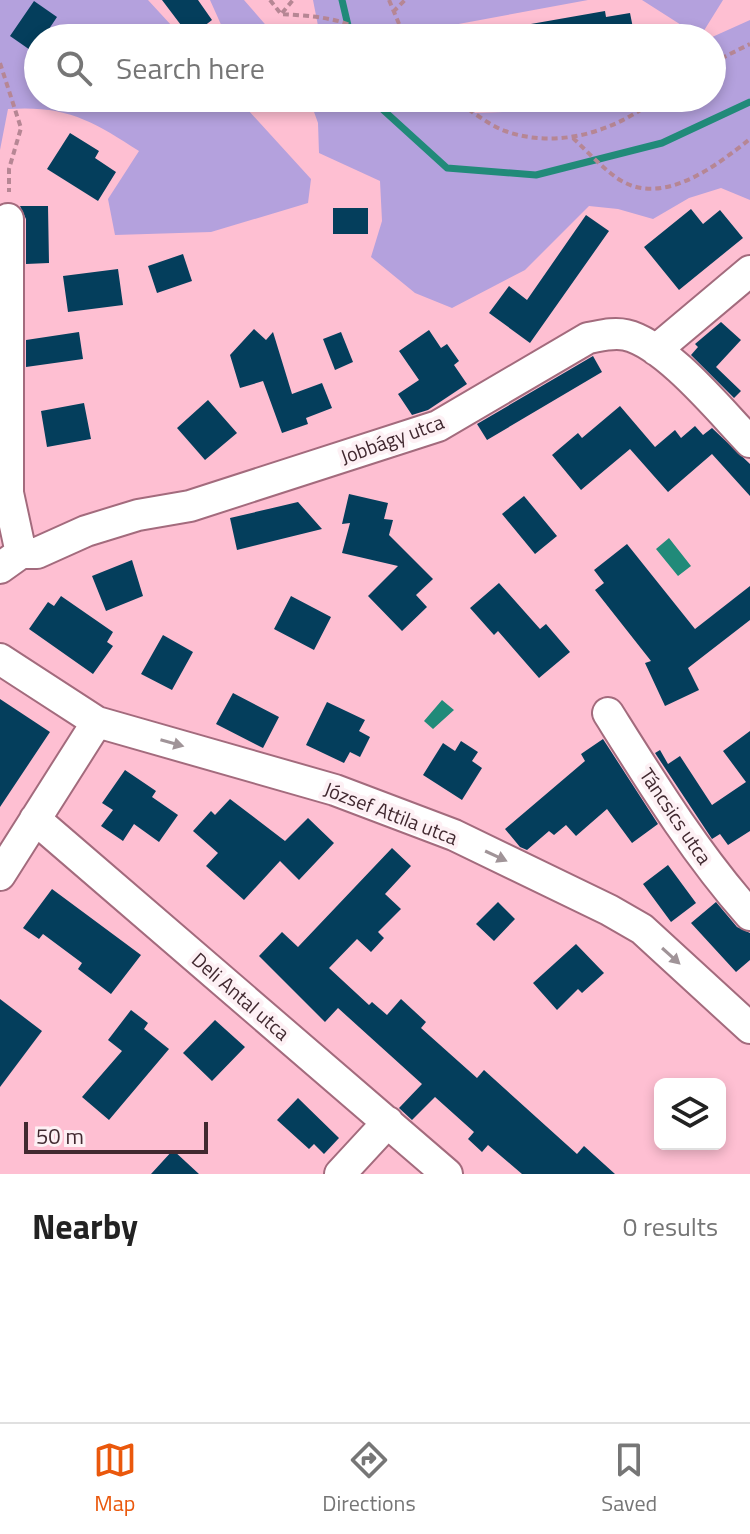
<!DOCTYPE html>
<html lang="en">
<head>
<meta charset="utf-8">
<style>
  :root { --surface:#fff; --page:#f6f6f6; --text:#222; --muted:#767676; --line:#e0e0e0; --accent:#ea580c }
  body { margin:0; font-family:"Titillium Web",sans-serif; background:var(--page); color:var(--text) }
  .controls { position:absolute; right:24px; bottom:24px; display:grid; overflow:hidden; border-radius:12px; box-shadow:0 4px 12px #0003 }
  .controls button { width:72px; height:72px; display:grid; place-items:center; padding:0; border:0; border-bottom:2px solid var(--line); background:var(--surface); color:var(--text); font:40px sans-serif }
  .scale { position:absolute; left:24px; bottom:20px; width:184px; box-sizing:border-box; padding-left:8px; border:4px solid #412930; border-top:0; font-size:22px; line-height:28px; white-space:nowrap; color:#412930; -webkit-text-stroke:6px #fdf0f4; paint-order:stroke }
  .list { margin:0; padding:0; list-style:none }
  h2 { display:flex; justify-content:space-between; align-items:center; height:104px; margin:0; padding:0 32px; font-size:34px }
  h2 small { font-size:26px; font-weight:400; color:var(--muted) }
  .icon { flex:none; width:44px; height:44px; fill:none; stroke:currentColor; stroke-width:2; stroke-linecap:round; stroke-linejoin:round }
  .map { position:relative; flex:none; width:750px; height:1174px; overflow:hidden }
  .search { position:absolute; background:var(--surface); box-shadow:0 4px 12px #0003; left:24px; right:24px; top:24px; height:88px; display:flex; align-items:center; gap:20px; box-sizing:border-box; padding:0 28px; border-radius:44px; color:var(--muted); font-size:30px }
  .sheet { height:248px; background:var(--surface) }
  nav { display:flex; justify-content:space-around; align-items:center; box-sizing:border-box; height:112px; border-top:2px solid var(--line); background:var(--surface); font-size:22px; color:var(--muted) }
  nav a { display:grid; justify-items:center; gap:4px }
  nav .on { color:var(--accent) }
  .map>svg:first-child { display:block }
  .green { fill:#b4a1dd }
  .water { fill:#218a79 }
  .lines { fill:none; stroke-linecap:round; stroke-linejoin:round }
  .stream { stroke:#218a79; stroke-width:7 }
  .building { fill:#043e5c }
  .minor-casing { stroke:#a36b7d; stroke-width:34 }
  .path { stroke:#b68694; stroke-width:4; stroke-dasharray:6 4; stroke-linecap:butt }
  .minor { stroke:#fff; stroke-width:30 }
  .oneway { fill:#a09498 }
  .labels { text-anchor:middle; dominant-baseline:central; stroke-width:8; stroke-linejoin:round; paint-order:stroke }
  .street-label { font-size:20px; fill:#412930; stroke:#fdf0f4 }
</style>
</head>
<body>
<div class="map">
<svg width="750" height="1174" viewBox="0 0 750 1174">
  <rect width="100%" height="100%" fill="#febfd2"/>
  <path class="green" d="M 0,0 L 148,0 L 183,38 L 38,38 L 38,98 L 237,98 L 311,179 L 308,203 L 211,232 L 115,235 L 108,199 L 139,151 C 93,121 66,105 8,109 L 0,150 Z
    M 210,0 L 244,0 L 277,38 L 227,38 Z
    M 313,0 L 588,0 L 426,30 L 426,38 L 307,38 L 320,36 Z
    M 642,0 L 723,0 L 700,37 Z
    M 750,20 L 750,200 L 721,188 L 689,198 L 653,219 L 618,209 L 589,206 L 525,270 L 452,308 L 415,293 L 371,257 L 382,221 L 380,181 L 319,153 L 318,123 L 309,98 L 463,98 L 475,113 L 606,108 L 620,98 L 712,98 L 710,38 Z"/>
  <path class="water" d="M 669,538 L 691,566 L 678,576 L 656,549 Z
    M 442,700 L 454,710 L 433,729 L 424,721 Z"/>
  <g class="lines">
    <path class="stream" d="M 342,0 L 351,38
      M 370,98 L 447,168 L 536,175 L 662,143 L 750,102"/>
  </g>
  <path class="building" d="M 162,0 L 198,0 L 212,20 L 190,37 Z
    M 34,1 L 57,17 L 43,38 L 38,38 L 33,52 L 10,36 Z
    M 605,11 L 606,17 L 630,13 L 635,38 L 509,38 L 508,28 Z
    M 70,133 L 99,151 L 95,158 L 116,172 L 98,201 L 47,169 Z
    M 20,206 L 48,206 L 49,263 L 26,264 L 26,219 Z
    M 333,208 L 368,208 L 368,234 L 333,234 Z
    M 691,209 L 703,224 L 720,210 L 743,238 L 679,290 L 644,247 Z
    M 586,215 L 609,231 L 530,343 L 489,313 L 509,286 L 527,300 Z
    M 183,254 L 192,281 L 157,293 L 148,266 Z
    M 118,269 L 123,305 L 68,312 L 63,276 Z
    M 721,322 L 741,340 L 716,367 L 741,391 L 734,398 L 691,355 L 698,347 L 695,344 Z
    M 254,329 L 266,340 L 273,332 L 292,394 L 322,383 L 332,408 L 306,418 L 308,424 L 282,433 L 263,381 L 240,388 L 230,355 Z
    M 429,330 L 441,348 L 447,344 L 459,361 L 454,365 L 467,384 L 428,410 L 412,415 L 398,394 L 419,380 L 399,351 Z
    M 79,332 L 83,359 L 26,367 L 26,340 Z
    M 341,332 L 353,362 L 335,370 L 323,339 Z
    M 593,356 L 602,372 L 487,440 L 477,424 Z
    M 208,400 L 237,433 L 205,460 L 177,428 Z
    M 84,403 L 91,439 L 47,447 L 41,411 Z
    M 620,406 L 655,447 L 675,430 L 681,438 L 695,426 L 703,435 L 712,428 L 750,464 L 750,496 L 712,454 L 668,492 L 630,449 L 581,490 L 552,455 L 578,433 L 582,438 Z
    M 349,494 L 388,503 L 384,519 L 393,520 L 389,535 L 433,579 L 416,595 L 427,607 L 402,631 L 368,596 L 398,566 L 342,553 L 350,523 L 342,524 Z
    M 524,496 L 557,536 L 535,554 L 502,514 Z
    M 298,502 L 322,529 L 237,550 L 230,518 Z
    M 627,544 L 695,629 L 750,586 L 750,620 L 688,668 L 699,690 L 665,706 L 645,663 L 651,661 L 595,590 L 604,583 L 594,570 Z
    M 132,560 L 143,596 L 106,611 L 92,576 Z
    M 499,583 L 540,629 L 546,624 L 570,652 L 539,678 L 498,631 L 494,635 L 470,608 Z
    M 61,596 L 113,632 L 107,642 L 113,646 L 93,674 L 29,629 L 48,602 L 54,606 Z
    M 291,596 L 331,617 L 314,650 L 274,629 Z
    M 163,635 L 193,652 L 172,690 L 141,674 Z
    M 233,693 L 279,717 L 263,748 L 216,724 Z
    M 0,699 L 50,732 L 0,807 Z
    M 327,702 L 365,720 L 359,731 L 370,737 L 360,757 L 350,752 L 344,763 L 306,745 Z
    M 750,731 L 750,831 L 728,845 L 720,834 L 712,839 L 655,753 L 660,750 L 668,764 L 680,756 L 712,805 L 746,782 L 723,751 Z
    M 603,739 L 658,824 L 632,843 L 607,809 L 576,836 L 566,825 L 554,835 L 549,831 L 527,850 L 520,847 L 505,829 L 585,761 L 581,754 Z
    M 461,741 L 478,752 L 472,761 L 482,768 L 462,800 L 423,775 L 443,743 L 455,751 Z
    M 125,770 L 156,791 L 152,797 L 178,815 L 159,842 L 134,824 L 123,841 L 101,826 L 113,810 L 102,803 Z
    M 230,799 L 285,841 L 308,818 L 334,843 L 299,880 L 280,861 L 244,900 L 206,866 L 218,853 L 193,831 L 211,811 L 215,815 Z
    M 392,848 L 411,866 L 385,894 L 401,909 L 378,932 L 384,938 L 371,952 L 357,939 L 329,968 L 369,1005 L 372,1002 L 387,1015 L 401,999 L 426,1022 L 421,1028 L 477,1078 L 484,1070 L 577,1154 L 584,1146 L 615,1174 L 522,1174 L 488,1145 L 482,1152 L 468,1139 L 474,1132 L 435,1097 L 412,1120 L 399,1108 L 422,1084 L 338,1008 L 325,1022 L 259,956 L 282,932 L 298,947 Z
    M 668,865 L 696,903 L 671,922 L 643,884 Z
    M 52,889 L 141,955 L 111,994 L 78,969 L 82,963 L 43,934 L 39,939 L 23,928 Z
    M 498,902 L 515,919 L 494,941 L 476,924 Z
    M 716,902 L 737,927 L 750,933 L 750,960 L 736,972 L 691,923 Z
    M 576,944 L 604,973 L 582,993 L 578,989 L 557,1010 L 533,983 Z
    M 0,999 L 42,1031 L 0,1087 Z
    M 131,1010 L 148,1023 L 144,1029 L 169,1049 L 109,1120 L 82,1097 L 122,1051 L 108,1040 Z
    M 215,1020 L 245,1047 L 212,1081 L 183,1053 Z
    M 298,1098 L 339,1138 L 324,1154 L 314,1144 L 309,1149 L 277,1120 Z
    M 173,1150 L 199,1174 L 151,1174 Z"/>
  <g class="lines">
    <g class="minor-casing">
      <path id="minor" d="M 8,219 L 8,493 L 21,553
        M 656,350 L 750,271
        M 0,568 L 21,553 L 37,553 L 86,531 L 138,515 L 190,506 L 438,426 L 588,338 C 600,336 613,332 626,335 C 666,344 721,412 750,442
        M 0,659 L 97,722 L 335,790 L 454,835 L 609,910 L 642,929 L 750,1028
        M 608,713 C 652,783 695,853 750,915
        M 35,819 L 447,1174
        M 0,875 L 97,722
        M 340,1174 L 388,1122"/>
    </g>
    <path class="path" d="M 270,0 L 281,14 C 310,16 349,17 371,38
      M 389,0 L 405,38
      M 393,12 L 405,0
      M 282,13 L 293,0
      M 0,63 L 21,128 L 9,169 L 9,192
      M 712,63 L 750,44
      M 452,98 C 469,109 487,124 505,131 C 558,150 616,131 657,98
      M 573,138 C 588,152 603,169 620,180 C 664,207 717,165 750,139"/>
    <use href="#minor" class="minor"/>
  </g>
  <defs><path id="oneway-solid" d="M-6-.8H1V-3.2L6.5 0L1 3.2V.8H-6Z" transform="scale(2)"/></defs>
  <g class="oneway">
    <use href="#oneway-solid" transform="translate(172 743) rotate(16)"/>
    <use href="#oneway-solid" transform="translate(496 856) rotate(25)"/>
    <use href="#oneway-solid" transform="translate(671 956) rotate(42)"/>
  </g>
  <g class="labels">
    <g class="street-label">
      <text transform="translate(392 439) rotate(-20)">Jobbágy utca</text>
      <text transform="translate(391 813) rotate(21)">József Attila utca</text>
      <text transform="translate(676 816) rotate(56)">Táncsics utca</text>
      <text transform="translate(241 996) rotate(41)">Deli Antal utca</text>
    </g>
  </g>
</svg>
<div class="controls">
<button><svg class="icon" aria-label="layers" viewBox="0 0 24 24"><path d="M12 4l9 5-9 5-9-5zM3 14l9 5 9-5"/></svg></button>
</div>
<div class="scale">50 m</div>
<div class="search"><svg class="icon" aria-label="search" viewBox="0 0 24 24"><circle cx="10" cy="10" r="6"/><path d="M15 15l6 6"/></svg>Search here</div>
</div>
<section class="sheet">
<h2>Nearby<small>0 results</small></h2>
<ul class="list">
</ul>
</section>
<nav>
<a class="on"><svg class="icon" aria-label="map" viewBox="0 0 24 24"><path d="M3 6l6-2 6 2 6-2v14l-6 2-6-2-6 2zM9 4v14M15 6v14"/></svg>Map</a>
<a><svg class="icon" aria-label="directions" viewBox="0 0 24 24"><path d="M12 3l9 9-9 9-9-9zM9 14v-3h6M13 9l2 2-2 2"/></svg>Directions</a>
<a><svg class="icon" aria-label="saved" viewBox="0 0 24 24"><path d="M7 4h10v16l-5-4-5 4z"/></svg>Saved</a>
</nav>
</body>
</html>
